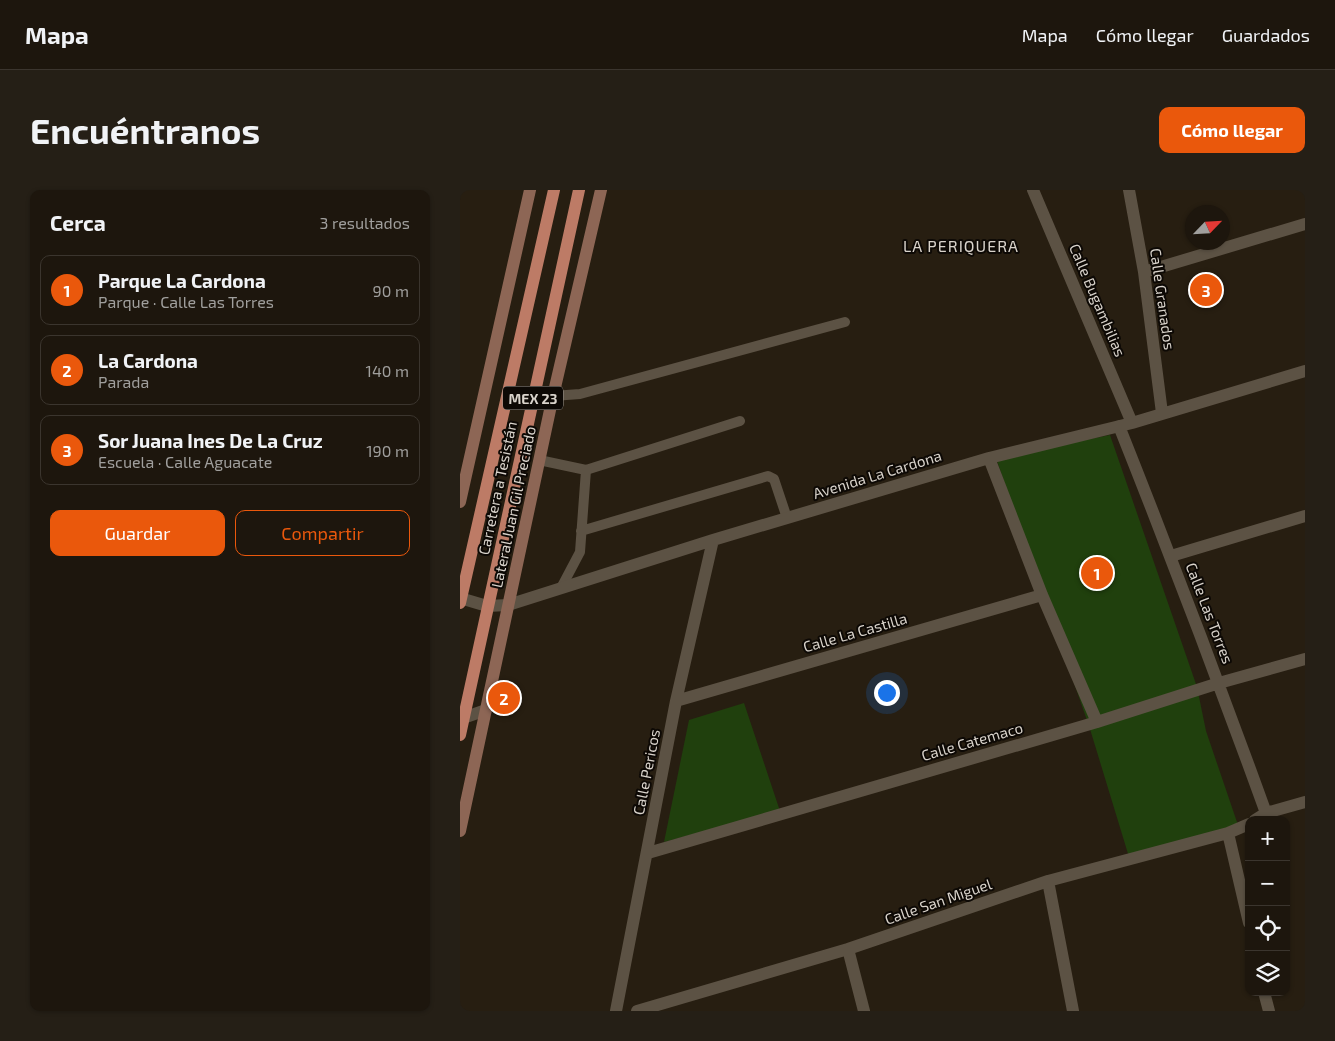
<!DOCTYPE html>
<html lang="es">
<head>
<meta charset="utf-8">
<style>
  :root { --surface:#1d160d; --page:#251f16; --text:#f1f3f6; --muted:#a09f9d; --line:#3b352e; --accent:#ea580c }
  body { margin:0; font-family:"Exo 2",sans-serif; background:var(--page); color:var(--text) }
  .controls { position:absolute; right:15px; bottom:15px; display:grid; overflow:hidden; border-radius:10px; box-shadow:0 1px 4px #0004 }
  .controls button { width:45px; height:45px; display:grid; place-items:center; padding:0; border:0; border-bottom:1px solid var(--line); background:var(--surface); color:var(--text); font:25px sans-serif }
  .compass { position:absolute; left:725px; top:15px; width:45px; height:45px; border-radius:50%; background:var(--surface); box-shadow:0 1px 4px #0004; rotate:65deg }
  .you { position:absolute; left:426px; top:502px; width:18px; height:18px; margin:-12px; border:4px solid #fff; border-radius:50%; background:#1a73e8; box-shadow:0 0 0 8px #1a73e833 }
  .badge { display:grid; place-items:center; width:32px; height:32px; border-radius:50%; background:var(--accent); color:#fff; font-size:16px; font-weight:700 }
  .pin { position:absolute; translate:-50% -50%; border:2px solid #fff; box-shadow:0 1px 5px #0006 }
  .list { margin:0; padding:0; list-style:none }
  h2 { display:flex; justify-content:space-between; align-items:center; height:65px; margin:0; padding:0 20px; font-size:21px }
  h2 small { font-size:16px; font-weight:400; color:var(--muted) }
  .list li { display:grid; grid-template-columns:32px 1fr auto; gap:15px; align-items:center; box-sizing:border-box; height:70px; margin:0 10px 10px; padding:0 10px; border:1px solid var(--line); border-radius:10px }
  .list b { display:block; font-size:19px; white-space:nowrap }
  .list p { margin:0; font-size:16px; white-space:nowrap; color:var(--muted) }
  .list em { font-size:16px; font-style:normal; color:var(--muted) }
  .actions { display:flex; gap:10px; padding:15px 20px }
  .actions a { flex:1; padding:11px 0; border:1px solid var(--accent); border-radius:10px; text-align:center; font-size:18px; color:var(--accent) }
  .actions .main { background:var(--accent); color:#fff }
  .icon { flex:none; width:28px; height:28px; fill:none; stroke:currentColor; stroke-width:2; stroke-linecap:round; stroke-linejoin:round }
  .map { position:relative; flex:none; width:845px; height:821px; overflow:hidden; border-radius:10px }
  header { display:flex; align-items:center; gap:30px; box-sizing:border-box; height:70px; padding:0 25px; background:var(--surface); border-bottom:1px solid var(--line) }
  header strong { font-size:24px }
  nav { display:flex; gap:28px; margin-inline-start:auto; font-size:18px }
  .intro { display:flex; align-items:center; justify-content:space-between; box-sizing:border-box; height:120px; padding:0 30px }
  h1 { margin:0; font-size:35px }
  .button { padding:12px 22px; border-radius:10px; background:var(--accent); color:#fff; font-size:18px; font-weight:700 }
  main { display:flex; gap:30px; padding:0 30px }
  aside { flex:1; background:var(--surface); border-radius:10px; box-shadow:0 1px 4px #0004 }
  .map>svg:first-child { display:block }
  .green { fill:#20400d }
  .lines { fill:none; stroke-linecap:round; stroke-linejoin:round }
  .lane { stroke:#5c5244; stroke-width:10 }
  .street { stroke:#5c5244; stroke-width:12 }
  .secondary { stroke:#8d6655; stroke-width:12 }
  .primary { stroke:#bd7b66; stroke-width:12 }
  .labels { text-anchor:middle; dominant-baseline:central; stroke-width:4; stroke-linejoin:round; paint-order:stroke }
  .shield { fill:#0d0905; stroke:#9c9690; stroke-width:1 }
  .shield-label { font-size:14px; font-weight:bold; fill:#d9d3cb }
  .street-label { font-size:15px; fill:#d9d3cb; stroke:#0d0905 }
  .neighbourhood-label { font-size:16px; letter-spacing:1px; fill:#d9d3cb; stroke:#0d0905 }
</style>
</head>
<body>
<header>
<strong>Mapa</strong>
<nav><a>Mapa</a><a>Cómo llegar</a><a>Guardados</a></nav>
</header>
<div class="intro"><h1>Encuéntranos</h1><a class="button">Cómo llegar</a></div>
<main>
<aside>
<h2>Cerca<small>3 resultados</small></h2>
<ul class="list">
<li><span class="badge">1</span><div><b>Parque La Cardona</b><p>Parque · Calle Las Torres</p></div><em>90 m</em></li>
<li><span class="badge">2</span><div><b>La Cardona</b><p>Parada</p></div><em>140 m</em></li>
<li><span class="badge">3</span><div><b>Sor Juana Ines De La Cruz</b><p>Escuela · Calle Aguacate</p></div><em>190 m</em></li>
</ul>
<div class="actions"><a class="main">Guardar</a><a>Compartir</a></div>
</aside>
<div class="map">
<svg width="845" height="821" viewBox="0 0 845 821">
  <rect width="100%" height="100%" fill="#271e11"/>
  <path class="green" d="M 650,245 L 737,497 L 746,541 L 778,635 L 669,667 L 630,539 L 536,268 Z
    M 284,513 L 320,621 L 204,652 L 229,530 Z"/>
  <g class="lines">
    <path class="lane" d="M 93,206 L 120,204 L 385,132
      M 79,270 L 126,280
      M 121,341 L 308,286 L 314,289 L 327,328
      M 101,398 L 120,362 L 126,280 L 280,231"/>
    <path class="street" d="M 573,0 L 672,233
      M 669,0 L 684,82 L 702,223
      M 684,82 L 845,34
      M 659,236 C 710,364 759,493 806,623
      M 529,268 L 582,405 L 637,532
      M 711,366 L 845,326
      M 0,408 L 27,416 L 48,415 L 253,350 L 529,268 L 672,233 L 845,181
      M 216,511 L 582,405
      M 0,529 L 26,520
      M 795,630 L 806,623 L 845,612
      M 768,643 L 789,733
      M 188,663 L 637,532 L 759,493 L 845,469
      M 588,691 L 613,821
      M 388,759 L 404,821
      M 804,802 L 809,821
      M 156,821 L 216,511 L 253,350
      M 177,821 L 388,759 L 588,691 L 768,643 L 789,634"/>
    <path class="secondary" d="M 0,312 L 70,0
      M 0,641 L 93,206 L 141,0"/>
    <path class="primary" d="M 0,413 L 94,0
      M 0,545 L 119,0"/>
  </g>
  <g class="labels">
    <rect class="shield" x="43" y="196.5" width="60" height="23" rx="4"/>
    <g class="shield-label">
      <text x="73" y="208">MEX 23</text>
    </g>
    <g class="street-label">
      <text transform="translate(703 109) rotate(82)">Calle Granados</text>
      <text transform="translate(638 110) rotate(67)">Calle Bugambilias</text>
      <text transform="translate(417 284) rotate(-17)">Avenida La Cardona</text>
      <text transform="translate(37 298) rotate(-78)">Carretera a Tesistán</text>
      <text transform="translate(53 317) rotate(-78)">Lateral Juan Gil Preciado</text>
      <text transform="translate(750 423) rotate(69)">Calle Las Torres</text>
      <text transform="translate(395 442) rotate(-16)">Calle La Castilla</text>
      <text transform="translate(512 551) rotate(-16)">Calle Catemaco</text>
      <text transform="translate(186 582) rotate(-79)">Calle Pericos</text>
      <text transform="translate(478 711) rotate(-19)">Calle San Miguel</text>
    </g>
    <g class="neighbourhood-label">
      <text x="501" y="55">LA PERIQUERA</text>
    </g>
  </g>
</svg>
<div class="controls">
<button>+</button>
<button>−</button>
<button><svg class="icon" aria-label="locate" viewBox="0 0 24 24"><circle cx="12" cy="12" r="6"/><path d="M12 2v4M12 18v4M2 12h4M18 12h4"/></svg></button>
<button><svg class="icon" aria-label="layers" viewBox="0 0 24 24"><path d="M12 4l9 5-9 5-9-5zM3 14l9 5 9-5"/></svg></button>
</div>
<svg class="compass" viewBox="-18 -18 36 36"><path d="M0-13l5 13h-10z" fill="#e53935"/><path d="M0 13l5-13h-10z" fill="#a09f9d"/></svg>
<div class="you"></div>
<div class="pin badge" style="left:637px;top:383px">1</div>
<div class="pin badge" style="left:44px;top:508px">2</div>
<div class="pin badge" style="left:746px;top:100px">3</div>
</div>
</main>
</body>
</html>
